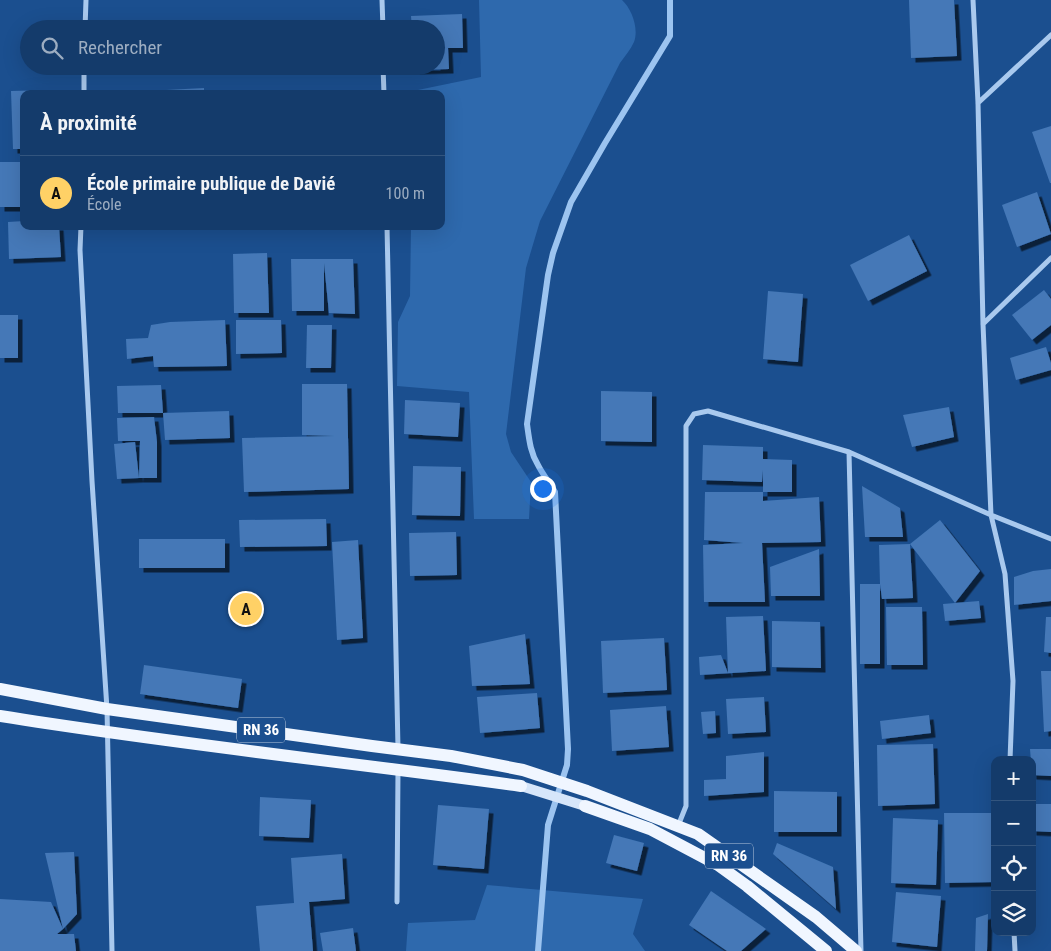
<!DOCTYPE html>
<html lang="fr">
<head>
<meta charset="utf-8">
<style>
  :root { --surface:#143b6b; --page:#1d4271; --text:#f1f3f6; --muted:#9dadc1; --line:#33557e; --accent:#ffd166 }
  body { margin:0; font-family:"Roboto Condensed",sans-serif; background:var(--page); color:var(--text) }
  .controls { position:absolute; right:15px; bottom:15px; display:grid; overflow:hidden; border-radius:10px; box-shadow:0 5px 20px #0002 }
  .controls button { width:45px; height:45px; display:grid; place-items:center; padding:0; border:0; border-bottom:1px solid var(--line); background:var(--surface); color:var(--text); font:25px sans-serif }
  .you { position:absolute; left:542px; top:488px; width:18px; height:18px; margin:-12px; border:4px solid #fff; border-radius:50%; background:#1a73e8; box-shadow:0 0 0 8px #1a73e833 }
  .badge { display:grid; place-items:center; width:32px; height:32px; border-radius:50%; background:var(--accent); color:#111; font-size:16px; font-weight:700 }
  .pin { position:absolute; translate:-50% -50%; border:2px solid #fff; box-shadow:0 1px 5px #0006 }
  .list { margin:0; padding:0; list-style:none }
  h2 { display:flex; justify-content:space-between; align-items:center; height:65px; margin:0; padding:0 20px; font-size:21px }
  h2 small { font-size:16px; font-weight:400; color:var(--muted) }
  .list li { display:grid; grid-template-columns:32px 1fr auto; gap:15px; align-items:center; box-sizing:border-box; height:75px; padding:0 20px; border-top:1px solid var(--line) }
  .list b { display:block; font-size:19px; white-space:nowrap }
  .list p { margin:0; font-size:16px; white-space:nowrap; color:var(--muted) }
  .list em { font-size:16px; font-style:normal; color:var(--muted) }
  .icon { flex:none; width:28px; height:28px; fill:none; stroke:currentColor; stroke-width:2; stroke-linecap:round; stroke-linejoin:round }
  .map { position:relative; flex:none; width:1051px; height:951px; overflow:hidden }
  .search { position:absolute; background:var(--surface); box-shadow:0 5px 20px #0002; left:20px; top:20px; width:425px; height:55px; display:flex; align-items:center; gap:12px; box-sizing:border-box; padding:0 18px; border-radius:28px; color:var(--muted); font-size:19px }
  .panel { position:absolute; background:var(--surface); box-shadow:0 5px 20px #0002; left:20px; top:90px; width:425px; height:140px; border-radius:10px }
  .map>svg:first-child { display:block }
  .green { fill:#2e69ad }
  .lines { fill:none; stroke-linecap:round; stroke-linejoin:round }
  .stream { stroke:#9cc4f0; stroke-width:6 }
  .building { fill:#4478b7; filter:url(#shadow) }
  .street { stroke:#a9c9ee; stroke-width:5 }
  .secondary { stroke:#d6e6fa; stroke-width:10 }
  .primary { stroke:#f0f6ff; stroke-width:12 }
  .labels { text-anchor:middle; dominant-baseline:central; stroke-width:4; stroke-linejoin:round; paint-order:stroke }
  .shield { fill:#1b4f8f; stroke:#bbcadd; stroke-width:1 }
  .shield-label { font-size:15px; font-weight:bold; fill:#fff }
</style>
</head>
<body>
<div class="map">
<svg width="1051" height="951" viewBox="0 0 1051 951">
  <defs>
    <filter id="shadow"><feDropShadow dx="4.5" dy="4.5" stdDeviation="0" flood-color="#0009"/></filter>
  </defs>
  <rect width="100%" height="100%" fill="#1b4f8f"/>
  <path class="green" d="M 479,0 L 622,0 C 632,9 639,29 634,42 C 631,49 625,56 620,63 L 540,221 L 526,268 L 506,434 L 511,452 L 531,482 L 529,519 L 474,519 L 469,392 L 397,386 L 398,322 L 410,296 L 411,226 L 441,226 L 441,94 L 413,94 L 413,91 L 481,77 Z
    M 487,885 L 643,899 L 633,934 L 645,951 L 406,951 L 408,923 L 475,920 Z"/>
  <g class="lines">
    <path class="stream" d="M 538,951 L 548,825 L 567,765 L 568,749 L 555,492 C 550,483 543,475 538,465 C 530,452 529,438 527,424 L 548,275 L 553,253 L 571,202 L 605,143 L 670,36 L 670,0"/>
  </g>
  <path class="building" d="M 909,0 L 954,0 L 957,56 L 911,58 Z
    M 462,14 L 463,48 L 448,48 L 449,69 L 415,70 L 414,66 L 436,66 L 436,29 L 412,29 L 411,16 Z
    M 204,88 L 204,94 L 128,94 L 128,92 Z
    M 50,90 L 51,94 L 24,94 L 24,149 L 13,149 L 11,91 Z
    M 1051,126 L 1051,183 L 1050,183 L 1032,132 Z
    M 0,162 L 24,162 L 24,207 L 0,207 Z
    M 1037,192 L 1051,234 L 1017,247 L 1002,205 Z
    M 24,221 L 24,226 L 59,226 L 61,257 L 9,259 L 8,222 Z
    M 909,235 L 927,271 L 868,301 L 850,265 Z
    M 267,253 L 269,313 L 234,313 L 233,254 Z
    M 291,259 L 353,259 L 355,314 L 329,313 L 324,263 L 324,311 L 292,311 Z
    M 1044,290 L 1051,299 L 1051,325 L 1032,340 L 1012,315 Z
    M 768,291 L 803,294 L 798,362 L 763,359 Z
    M 0,315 L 18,315 L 18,358 L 0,358 Z
    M 225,320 L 227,366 L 154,367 L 153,356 L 127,359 L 126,339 L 148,338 L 151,325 L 170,322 Z
    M 236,320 L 281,320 L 282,353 L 236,354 Z
    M 307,325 L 332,325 L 331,368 L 306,368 Z
    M 1046,347 L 1051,363 L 1051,370 L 1016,380 L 1010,358 Z
    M 302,384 L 347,384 L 349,489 L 244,492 L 242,438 L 334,436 L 302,435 Z
    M 161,385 L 163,413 L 229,411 L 230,438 L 165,440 L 163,413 L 118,413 L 117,386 Z
    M 601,391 L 652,392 L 652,442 L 601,441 Z
    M 405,400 L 460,403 L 458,437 L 404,434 Z
    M 949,407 L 954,437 L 912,447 L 903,415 Z
    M 154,417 L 157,442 L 157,478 L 139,478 L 140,441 L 118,441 L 117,418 Z
    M 135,442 L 139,478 L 117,479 L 114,444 Z
    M 703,445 L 763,447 L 763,459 L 792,460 L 792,492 L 763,492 L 763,470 L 762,482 L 702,480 Z
    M 413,466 L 461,467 L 460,516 L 412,515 Z
    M 862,486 L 900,508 L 903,537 L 865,537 Z
    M 705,492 L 763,492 L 763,501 L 819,497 L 821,542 L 762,543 L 765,602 L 704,602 L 703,545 L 743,543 L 704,540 Z
    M 326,519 L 327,546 L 240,547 L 239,520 Z
    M 940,520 L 980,571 L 955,603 L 910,544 Z
    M 456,532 L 457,575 L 410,576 L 409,533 Z
    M 139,539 L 225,539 L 225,568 L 139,568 Z
    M 358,540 L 363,638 L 337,640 L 332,542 Z
    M 910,544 L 913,598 L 882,599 L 880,584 L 880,664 L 860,664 L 860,584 L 880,584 L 879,545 Z
    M 819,549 L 820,596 L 771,596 L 770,567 Z
    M 1051,569 L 1051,601 L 1014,605 L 1014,577 L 1033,571 Z
    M 979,601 L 981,618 L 945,621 L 943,604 Z
    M 886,607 L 922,607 L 923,665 L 887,665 Z
    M 763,616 L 766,671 L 700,675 L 699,657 L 721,655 L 728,673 L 726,617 Z
    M 1046,617 L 1051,617 L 1051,653 L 1044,652 Z
    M 772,621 L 820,622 L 821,668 L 772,667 Z
    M 525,634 L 530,684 L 472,686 L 469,646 Z
    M 664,638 L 667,690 L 603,693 L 601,641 Z
    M 144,665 L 242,679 L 238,708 L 140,694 Z
    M 1041,671 L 1051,671 L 1051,731 L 1044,732 Z
    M 537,693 L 540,728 L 480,733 L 477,697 Z
    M 764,697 L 766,732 L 728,734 L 726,699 Z
    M 666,706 L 669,747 L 612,751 L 610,710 Z
    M 715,711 L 716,733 L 703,734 L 701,712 Z
    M 929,715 L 931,733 L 882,739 L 880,721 Z
    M 933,744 L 935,804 L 878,806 L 877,745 Z
    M 1030,749 L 1051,749 L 1051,776 L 1032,775 Z
    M 764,752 L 764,792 L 704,796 L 704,780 L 726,779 L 726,756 Z
    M 774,791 L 837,792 L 837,832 L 774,832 Z
    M 260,797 L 311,800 L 309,838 L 259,836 Z
    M 1032,804 L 1051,804 L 1051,832 L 1032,831 Z
    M 438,805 L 489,809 L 484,869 L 433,865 Z
    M 944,813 L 995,813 L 995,882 L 945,883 Z
    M 893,818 L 938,820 L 936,885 L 891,883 Z
    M 614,835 L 644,843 L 637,871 L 606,863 Z
    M 777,843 L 833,867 L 836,909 L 773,854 Z
    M 74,852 L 77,914 L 63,929 L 45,853 Z
    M 342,854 L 345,899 L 309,902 L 313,951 L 260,951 L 256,906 L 294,903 L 291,858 Z
    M 711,891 L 766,929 L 741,951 L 727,951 L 689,925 Z
    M 896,892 L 941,896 L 937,947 L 892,942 Z
    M 0,899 L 51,902 L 63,929 L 57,934 L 74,934 L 76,951 L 0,951 Z
    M 988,914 L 987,951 L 975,951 L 976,918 Z
    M 353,928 L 356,951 L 323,951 L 320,933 Z"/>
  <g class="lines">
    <path class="street" d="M 382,0 L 383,29
      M 973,0 L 978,103 L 983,324 L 991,515 L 1005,574 L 1013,681 L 1010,760
      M 85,29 L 86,0
      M 383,66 L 384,94
      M 84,94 L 84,66
      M 978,103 L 1051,35
      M 81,226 L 80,250 L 92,481 L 107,709 L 112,951
      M 387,226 L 398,748
      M 983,324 L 1051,258
      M 849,452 L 861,951
      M 678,826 L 686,806 L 686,426 L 694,414 L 708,411 L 849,452 L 991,515 L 1051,539
      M 397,902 L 398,770
      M 1014,932 L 1015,951"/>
    <path class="secondary" d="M 521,786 L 585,806"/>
    <path class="primary" d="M 0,689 L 107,709 L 372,746 L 451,756 L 523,770 L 587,791 L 698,834 L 816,917 L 856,951
      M 0,716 C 173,744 347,762 521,786
      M 585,806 L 650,829 L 718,865 L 747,886 L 826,951"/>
  </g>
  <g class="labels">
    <g class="shield">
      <rect x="237" y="717.5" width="48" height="25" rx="4"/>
      <rect x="705" y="843.5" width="48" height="25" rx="4"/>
    </g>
    <g class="shield-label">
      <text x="261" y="730">RN 36</text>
      <text x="729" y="856">RN 36</text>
    </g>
  </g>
</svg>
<div class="controls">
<button>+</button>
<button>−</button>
<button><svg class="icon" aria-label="locate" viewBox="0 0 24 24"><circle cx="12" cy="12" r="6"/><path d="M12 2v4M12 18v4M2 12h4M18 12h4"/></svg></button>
<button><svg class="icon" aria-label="layers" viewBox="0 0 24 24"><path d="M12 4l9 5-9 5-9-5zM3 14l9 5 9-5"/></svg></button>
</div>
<div class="you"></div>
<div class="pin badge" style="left:246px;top:609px">A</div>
<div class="search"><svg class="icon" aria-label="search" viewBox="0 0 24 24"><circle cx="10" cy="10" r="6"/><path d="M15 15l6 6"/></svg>Rechercher</div>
<section class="panel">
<h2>À proximité<small></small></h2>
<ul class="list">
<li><span class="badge">A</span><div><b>École primaire publique de Davié</b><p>École</p></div><em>100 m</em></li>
</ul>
</section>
</div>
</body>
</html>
